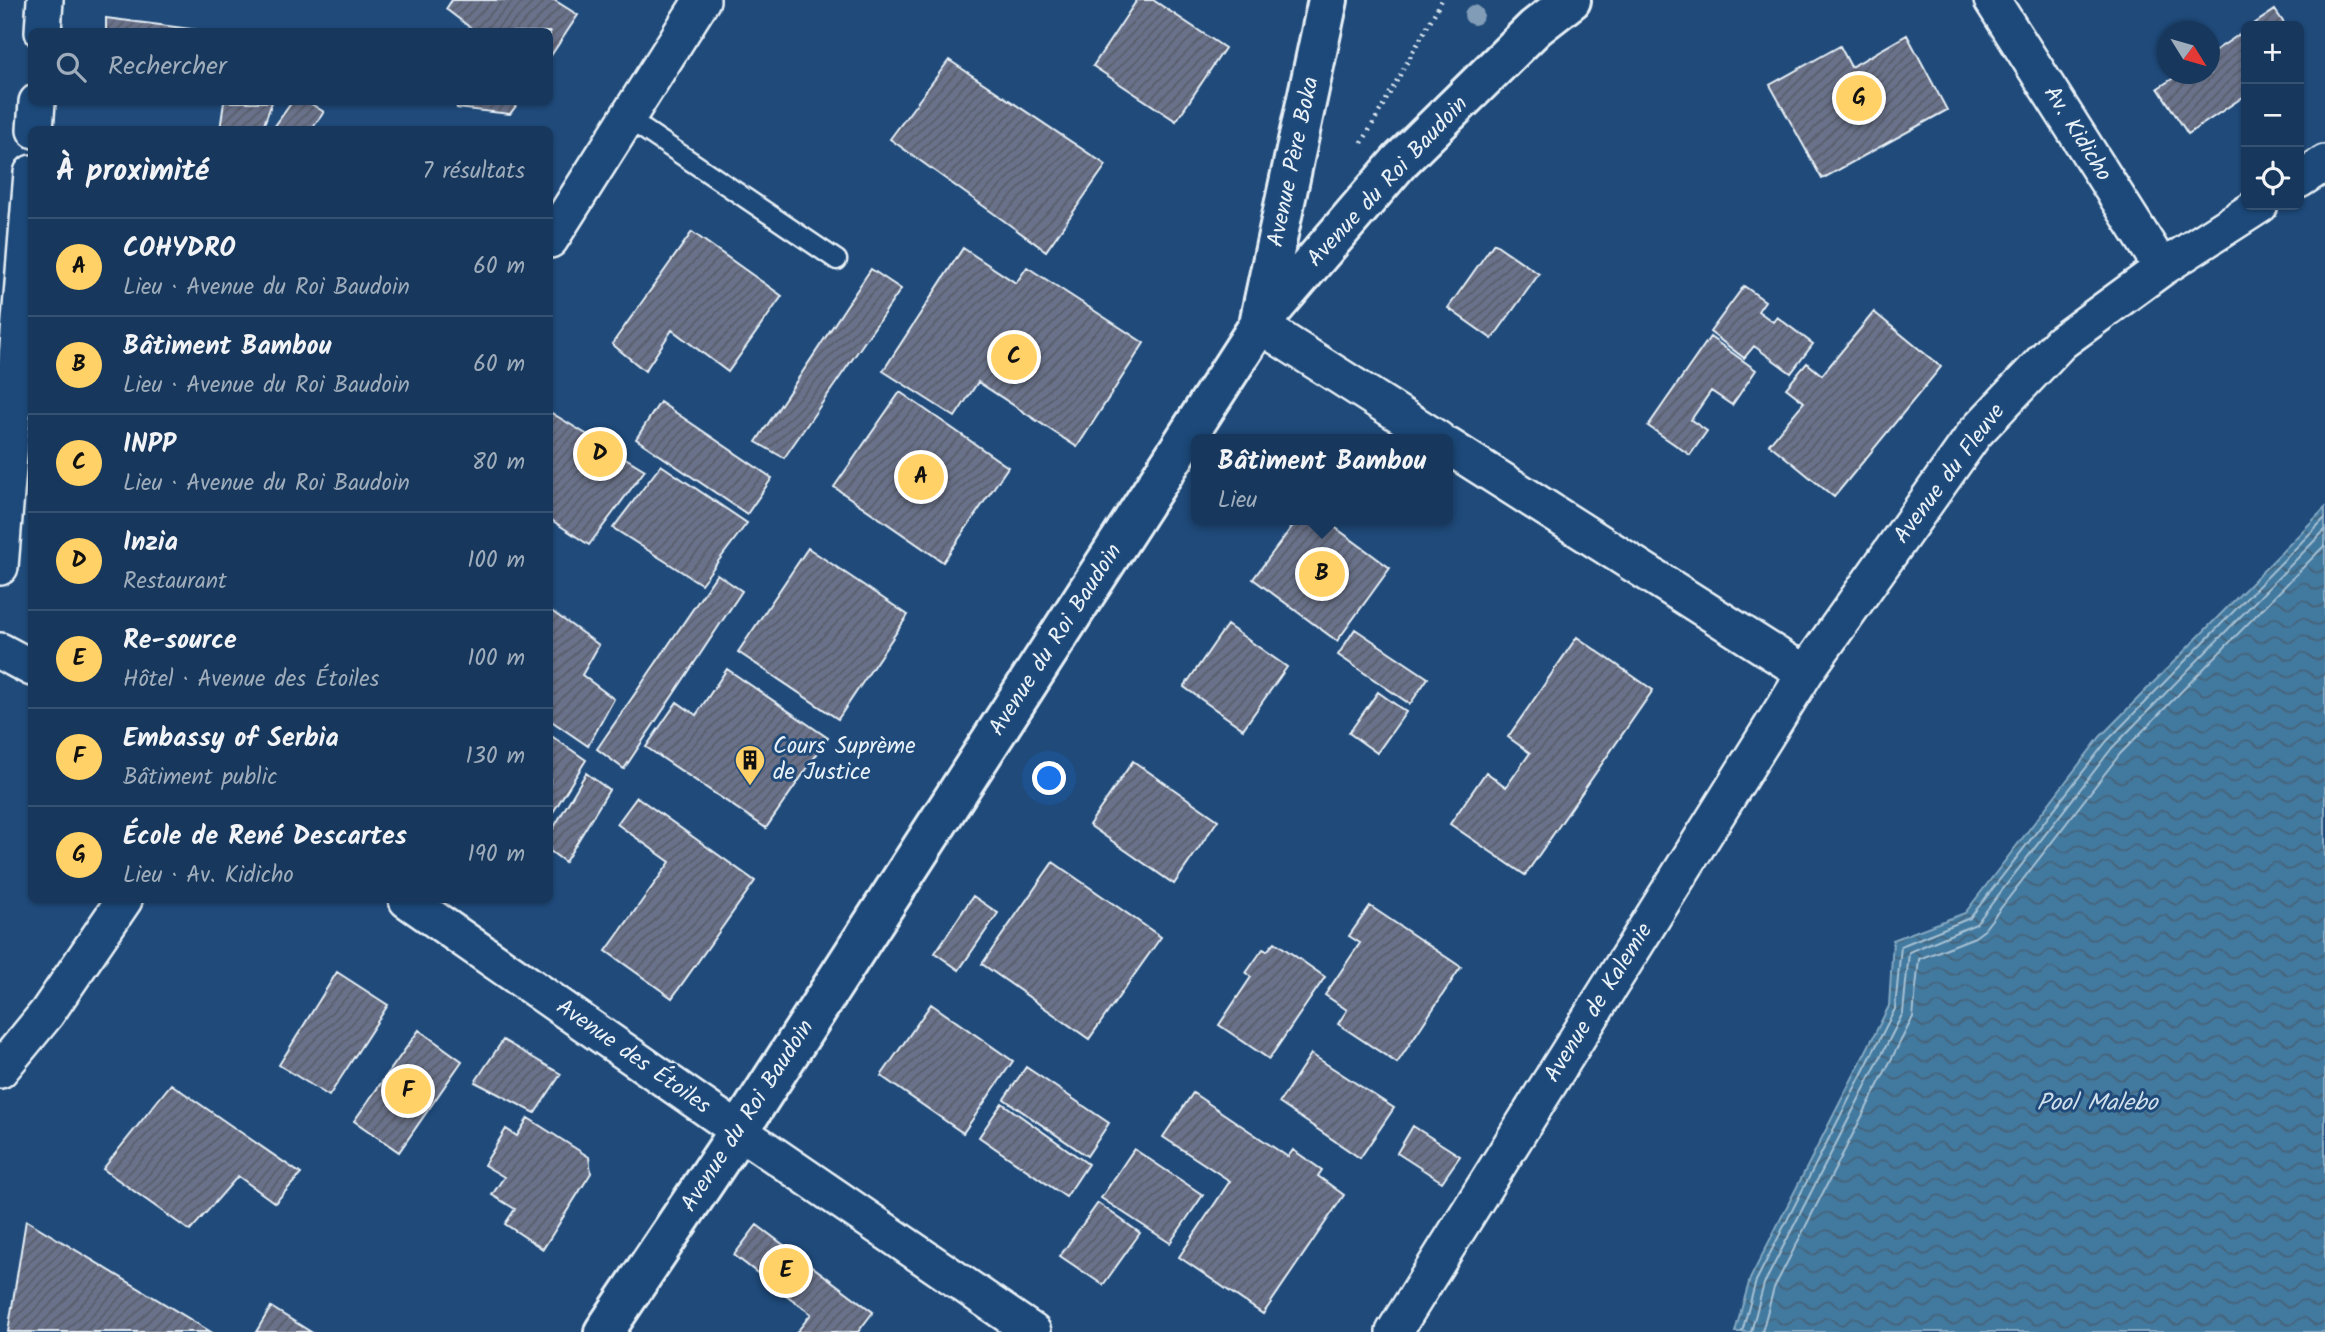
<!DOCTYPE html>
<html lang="fr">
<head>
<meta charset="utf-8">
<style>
  :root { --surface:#17385c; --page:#244365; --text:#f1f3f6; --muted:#9eacbb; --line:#365272; --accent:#ffd166 }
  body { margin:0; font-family:Kalam,sans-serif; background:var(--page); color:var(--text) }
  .controls { position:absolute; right:21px; top:21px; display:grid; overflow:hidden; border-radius:10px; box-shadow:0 2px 5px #0004 }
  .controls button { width:63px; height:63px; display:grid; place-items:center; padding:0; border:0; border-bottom:2px solid var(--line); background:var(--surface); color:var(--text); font:35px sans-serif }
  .compass { position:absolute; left:2157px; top:21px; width:63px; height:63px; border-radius:50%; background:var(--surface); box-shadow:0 2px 5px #0004; rotate:127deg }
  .you { position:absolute; left:1050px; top:779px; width:24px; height:24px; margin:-18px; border:5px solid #fff; border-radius:50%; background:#1a73e8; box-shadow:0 0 0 10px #1a73e833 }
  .badge { display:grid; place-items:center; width:46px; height:46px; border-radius:50%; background:var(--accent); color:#111; font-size:23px; font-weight:700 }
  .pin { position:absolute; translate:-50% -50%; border:4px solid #fff; box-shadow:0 2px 7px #0006 }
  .popup { position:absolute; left:1191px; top:434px; width:262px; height:91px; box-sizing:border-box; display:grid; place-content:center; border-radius:10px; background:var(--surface); filter:drop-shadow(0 2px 5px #0005); font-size:23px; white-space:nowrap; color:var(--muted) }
  .popup b { font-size:26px; color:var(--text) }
  .popup::after { content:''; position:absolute; left:50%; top:100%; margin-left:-14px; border:14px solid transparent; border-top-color:var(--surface) }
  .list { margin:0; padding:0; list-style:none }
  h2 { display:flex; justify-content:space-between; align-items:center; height:91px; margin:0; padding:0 28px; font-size:30px }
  h2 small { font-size:23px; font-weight:400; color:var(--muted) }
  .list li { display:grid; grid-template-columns:46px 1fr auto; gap:21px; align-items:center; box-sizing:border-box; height:98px; padding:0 28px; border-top:2px solid var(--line) }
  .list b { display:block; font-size:26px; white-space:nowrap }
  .list p { margin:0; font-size:23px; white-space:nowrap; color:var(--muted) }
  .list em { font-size:23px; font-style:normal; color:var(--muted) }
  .icon { flex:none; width:38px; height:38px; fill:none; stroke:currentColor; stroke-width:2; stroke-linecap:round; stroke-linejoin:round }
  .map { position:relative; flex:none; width:2325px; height:1332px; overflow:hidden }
  .search { position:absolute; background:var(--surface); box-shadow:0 2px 5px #0004; left:28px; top:28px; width:525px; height:77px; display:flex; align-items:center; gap:18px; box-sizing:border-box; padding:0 24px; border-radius:10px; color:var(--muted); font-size:26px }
  .panel { position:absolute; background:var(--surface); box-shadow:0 2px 5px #0004; left:28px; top:126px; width:525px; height:777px; border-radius:10px }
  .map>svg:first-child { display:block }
  .water { fill:url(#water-waves); stroke:#85a9c3; stroke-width:2 }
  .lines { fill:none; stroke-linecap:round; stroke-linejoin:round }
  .shore { stroke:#a6c1d4; stroke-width:2 }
  .building { fill:url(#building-hatch); stroke:#e8f1f8; stroke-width:2 }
  .service-casing { stroke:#e8f1f8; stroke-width:23 }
  .minor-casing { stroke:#e8f1f8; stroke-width:40 }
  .tertiary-casing { stroke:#e8f1f8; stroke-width:44 }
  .path { stroke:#e8f1f8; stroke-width:4.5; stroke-dasharray:2 5; stroke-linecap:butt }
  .service { stroke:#1f4a7a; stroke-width:18 }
  .minor { stroke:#1f4a7a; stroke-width:35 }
  .tertiary { stroke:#1f4a7a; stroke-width:38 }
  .tree { fill:#819cb6 }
  .labels { text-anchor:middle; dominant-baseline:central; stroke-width:6; stroke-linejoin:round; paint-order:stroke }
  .street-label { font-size:23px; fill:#e8f1f8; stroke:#1f4a7a }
  .poi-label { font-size:23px; fill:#e8f1f8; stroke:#1f4a7a; text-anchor:start }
  .water-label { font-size:24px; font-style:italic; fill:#cfdfeb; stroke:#1f4a7a }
</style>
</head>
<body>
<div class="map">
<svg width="2325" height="1332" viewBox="0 0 2325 1332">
  <defs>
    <pattern id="water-waves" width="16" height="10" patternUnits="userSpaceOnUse" patternTransform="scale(1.75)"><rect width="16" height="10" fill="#43799f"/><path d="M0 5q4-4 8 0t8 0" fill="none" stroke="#446379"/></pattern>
    <pattern id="building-hatch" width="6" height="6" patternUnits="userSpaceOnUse" patternTransform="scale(1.75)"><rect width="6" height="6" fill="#69728a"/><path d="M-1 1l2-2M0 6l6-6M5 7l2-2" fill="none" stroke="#585d6a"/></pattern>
  </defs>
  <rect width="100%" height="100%" fill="#1f4a7a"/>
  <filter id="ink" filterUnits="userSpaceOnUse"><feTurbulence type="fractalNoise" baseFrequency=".0143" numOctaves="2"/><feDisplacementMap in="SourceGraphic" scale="14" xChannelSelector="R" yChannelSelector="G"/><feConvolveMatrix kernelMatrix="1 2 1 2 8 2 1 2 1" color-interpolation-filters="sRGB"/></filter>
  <g filter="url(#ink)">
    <path class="water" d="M 2325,508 L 2325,1332 L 1735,1332 L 1750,1279 L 1889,1006 L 1893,940 L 1965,913 L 2100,737 Z"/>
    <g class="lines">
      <path class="shore" d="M 1742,1332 L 1756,1281 L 1895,1009 L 1901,946 L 1970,918 L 2106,742 L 2325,518
        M 1751,1332 L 1764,1284 L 1903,1013 L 1909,952 L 1976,924 L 2112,748 L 2325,530
        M 1762,1332 L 1774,1288 L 1913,1017 L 1919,959 L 1975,937 L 1983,931 L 2120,754 L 2325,545"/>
    </g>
    <path class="building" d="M 452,0 L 554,0 L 578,15 L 550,57 L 550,32 L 476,32 L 446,9 Z
      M 1137,0 L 1153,0 L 1225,48 L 1176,121 L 1093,66 Z
      M 2275,10 L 2286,26 L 2251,26 Z
      M 106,18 L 199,30 L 198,32 L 106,32 Z
      M 2246,30 L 2246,95 L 2188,134 L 2158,88 L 2180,74 L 2210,74 L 2210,54 Z
      M 1907,35 L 1947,110 L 1822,179 L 1770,85 L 1840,46 L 1851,67 Z
      M 949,60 L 1106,165 L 1046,251 L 890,139 Z
      M 224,102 L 272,102 L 262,130 L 220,130 Z
      M 292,102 L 308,102 L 324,112 L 311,130 L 272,130 Z
      M 455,102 L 519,102 L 510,114 L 457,108 Z
      M 692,232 L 782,296 L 728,372 L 672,330 L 645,371 L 612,344 Z
      M 1494,243 L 1539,274 L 1492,339 L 1448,308 Z
      M 963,248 L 1016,283 L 1027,267 L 1144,343 L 1077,447 L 978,382 L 955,417 L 883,371 Z
      M 871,269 L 901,289 L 784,458 L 756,442 Z
      M 1744,286 L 1765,301 L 1758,311 L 1773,322 L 1777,317 L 1813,344 L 1791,373 L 1754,346 L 1744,358 L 1710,332 Z
      M 1874,312 L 1941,367 L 1834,497 L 1769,444 L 1804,402 L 1786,388 L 1807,363 L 1822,375 Z
      M 1710,337 L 1756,370 L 1732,405 L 1711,391 L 1691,420 L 1707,431 L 1690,455 L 1648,426 Z
      M 900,392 L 1008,467 L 943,562 L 834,487 Z
      M 660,402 L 772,478 L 747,514 L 636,439 Z
      M 550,412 L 645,470 L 589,545 L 550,519 Z
      M 661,465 L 747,523 L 701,584 L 613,528 Z
      M 1297,520 L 1325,520 L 1390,568 L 1337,641 L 1253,579 Z
      M 808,548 L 908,615 L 838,719 L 738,652 Z
      M 717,574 L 742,591 L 624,769 L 597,749 Z
      M 550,610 L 599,645 L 582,675 L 614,699 L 588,746 L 550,720 Z
      M 1227,625 L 1287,667 L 1243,729 L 1184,687 Z
      M 1355,629 L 1428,678 L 1410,704 L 1338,655 Z
      M 1577,637 L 1653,690 L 1525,875 L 1450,824 L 1486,772 L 1506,787 L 1530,753 L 1508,737 Z
      M 727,669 L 828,738 L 766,828 L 646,747 L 677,702 L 696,715 Z
      M 1378,692 L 1406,712 L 1377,753 L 1349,733 Z
      M 550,735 L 586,760 L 550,817 Z
      M 1133,761 L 1218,820 L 1174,884 L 1089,825 Z
      M 586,773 L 609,790 L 565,862 L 550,851 L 550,834 Z
      M 637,797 L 755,881 L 672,998 L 606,951 L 670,862 L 617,824 Z
      M 1053,862 L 1161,937 L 1089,1039 L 982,964 Z
      M 973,896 L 998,913 L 959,970 L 935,953 Z
      M 1370,906 L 1461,967 L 1397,1063 L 1338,1024 L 1347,1010 L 1325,995 L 1360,943 L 1349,936 Z
      M 1275,942 L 1325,977 L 1269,1059 L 1219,1025 L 1251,977 L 1246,973 L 1263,949 L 1267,951 Z
      M 337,972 L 388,1005 L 329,1096 L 279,1065 Z
      M 931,1004 L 1013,1061 L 963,1133 L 881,1076 Z
      M 419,1030 L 462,1061 L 399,1152 L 354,1121 Z
      M 503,1040 L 561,1074 L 535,1113 L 475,1082 Z
      M 1311,1054 L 1394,1108 L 1360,1158 L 1279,1103 Z
      M 1026,1067 L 1109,1123 L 1087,1156 L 1004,1099 Z
      M 171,1084 L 301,1174 L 275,1203 L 238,1176 L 190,1231 L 103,1169 Z
      M 1193,1093 L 1288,1157 L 1293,1150 L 1322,1170 L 1318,1176 L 1344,1195 L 1263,1314 L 1179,1257 L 1230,1181 L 1163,1137 Z
      M 1002,1103 L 1088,1164 L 1066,1197 L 979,1137 Z
      M 528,1118 L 589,1157 L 591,1173 L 543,1249 L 505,1224 L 515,1209 L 492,1195 L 504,1177 L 484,1165 L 506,1129 L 517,1136 Z
      M 1413,1126 L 1460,1156 L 1442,1182 L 1397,1153 Z
      M 1134,1149 L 1203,1195 L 1170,1243 L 1101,1198 Z
      M 1098,1203 L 1140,1233 L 1103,1285 L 1060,1256 Z
      M 26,1220 L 211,1332 L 8,1332 Z
      M 757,1225 L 873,1312 L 858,1332 L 797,1332 L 811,1314 L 734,1255 Z
      M 271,1307 L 311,1332 L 256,1332 Z"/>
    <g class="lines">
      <g class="service-casing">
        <path id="service" d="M 627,118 L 837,260"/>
      </g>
      <g class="minor-casing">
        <path id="minor" d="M 1992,0 L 2162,268
          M 43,32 L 45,0
          M 35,130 L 37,102
          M 2299,180 L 2325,163
          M 550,240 L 702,0
          M 1259,325 L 1438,439
          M 1448,446 L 1805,673
          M 0,567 L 32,173
          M 0,651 L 32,668
          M 407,900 L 739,1131 L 1033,1332
          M 0,1070 L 47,1013 L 124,900
          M 1394,1332 L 1805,673 L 1975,433 L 2061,342 L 2162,268 L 2260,205"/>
      </g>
      <g class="tertiary-casing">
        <path id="tertiary" d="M 1260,319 L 1328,0
          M 604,1332 L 739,1131 L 1259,325 L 1399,162 L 1535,28 L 1571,0"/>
      </g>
      <path class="path" d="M 1362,143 L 1442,0"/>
      <use href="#service" class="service"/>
      <use href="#minor" class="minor"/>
      <use href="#tertiary" class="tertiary"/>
    </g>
    <circle class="tree" cx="1474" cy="15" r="10"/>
  </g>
  <defs>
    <g id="building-pin" transform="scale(1.575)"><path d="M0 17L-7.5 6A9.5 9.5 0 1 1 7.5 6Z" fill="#ffd166" stroke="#1f4a7a"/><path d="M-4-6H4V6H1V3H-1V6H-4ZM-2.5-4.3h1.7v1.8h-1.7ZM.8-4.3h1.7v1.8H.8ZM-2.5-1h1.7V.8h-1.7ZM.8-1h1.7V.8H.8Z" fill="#111"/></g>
  </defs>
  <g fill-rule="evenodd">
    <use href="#building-pin" x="750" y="760"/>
  </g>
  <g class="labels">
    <g class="street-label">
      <text transform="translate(2077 134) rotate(58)">Av. Kidicho</text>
      <text transform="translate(1294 162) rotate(-78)">Avenue Père Boka</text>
      <text transform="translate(1388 182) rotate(-47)">Avenue du Roi Baudoin</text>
      <text transform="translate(1950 474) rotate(-53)">Avenue du Fleuve</text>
      <text transform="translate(1056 640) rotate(-57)">Avenue du Roi Baudoin</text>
      <text transform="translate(1599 1003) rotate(-58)">Avenue de Kalemie</text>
      <text transform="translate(633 1057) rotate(35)">Avenue des Étoiles</text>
      <text transform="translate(748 1116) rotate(-57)">Avenue du Roi Baudoin</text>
    </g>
    <g class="poi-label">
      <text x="773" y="747">Cours Suprème<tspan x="773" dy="26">de Justice</tspan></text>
    </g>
    <g class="water-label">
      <text x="2097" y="1103">Pool Malebo</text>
    </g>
  </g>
</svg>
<div class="controls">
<button>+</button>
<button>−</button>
<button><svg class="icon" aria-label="locate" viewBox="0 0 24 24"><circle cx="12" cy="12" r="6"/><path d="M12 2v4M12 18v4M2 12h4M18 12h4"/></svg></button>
</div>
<svg class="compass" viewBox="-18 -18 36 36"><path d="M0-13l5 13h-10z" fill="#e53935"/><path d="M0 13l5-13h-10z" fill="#9eacbb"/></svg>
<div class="you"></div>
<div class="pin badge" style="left:921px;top:477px">A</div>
<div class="pin badge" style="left:1322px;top:574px">B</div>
<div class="popup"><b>Bâtiment Bambou</b>Lieu</div>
<div class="pin badge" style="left:1014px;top:357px">C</div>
<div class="pin badge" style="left:600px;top:454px">D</div>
<div class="pin badge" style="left:786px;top:1271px">E</div>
<div class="pin badge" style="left:408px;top:1091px">F</div>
<div class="pin badge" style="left:1859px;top:98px">G</div>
<div class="search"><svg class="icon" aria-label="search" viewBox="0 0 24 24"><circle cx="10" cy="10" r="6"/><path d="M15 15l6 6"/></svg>Rechercher</div>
<section class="panel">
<h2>À proximité<small>7 résultats</small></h2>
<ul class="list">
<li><span class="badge">A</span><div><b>COHYDRO</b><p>Lieu · Avenue du Roi Baudoin</p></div><em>60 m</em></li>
<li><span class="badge">B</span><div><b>Bâtiment Bambou</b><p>Lieu · Avenue du Roi Baudoin</p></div><em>60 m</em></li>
<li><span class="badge">C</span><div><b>INPP</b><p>Lieu · Avenue du Roi Baudoin</p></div><em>80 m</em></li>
<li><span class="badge">D</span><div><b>Inzia</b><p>Restaurant</p></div><em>100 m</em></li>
<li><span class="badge">E</span><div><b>Re-source</b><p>Hôtel · Avenue des Étoiles</p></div><em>100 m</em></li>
<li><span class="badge">F</span><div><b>Embassy of Serbia</b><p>Bâtiment public</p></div><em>130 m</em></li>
<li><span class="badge">G</span><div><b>École de René Descartes</b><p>Lieu · Av. Kidicho</p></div><em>190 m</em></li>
</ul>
</section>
</div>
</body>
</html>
